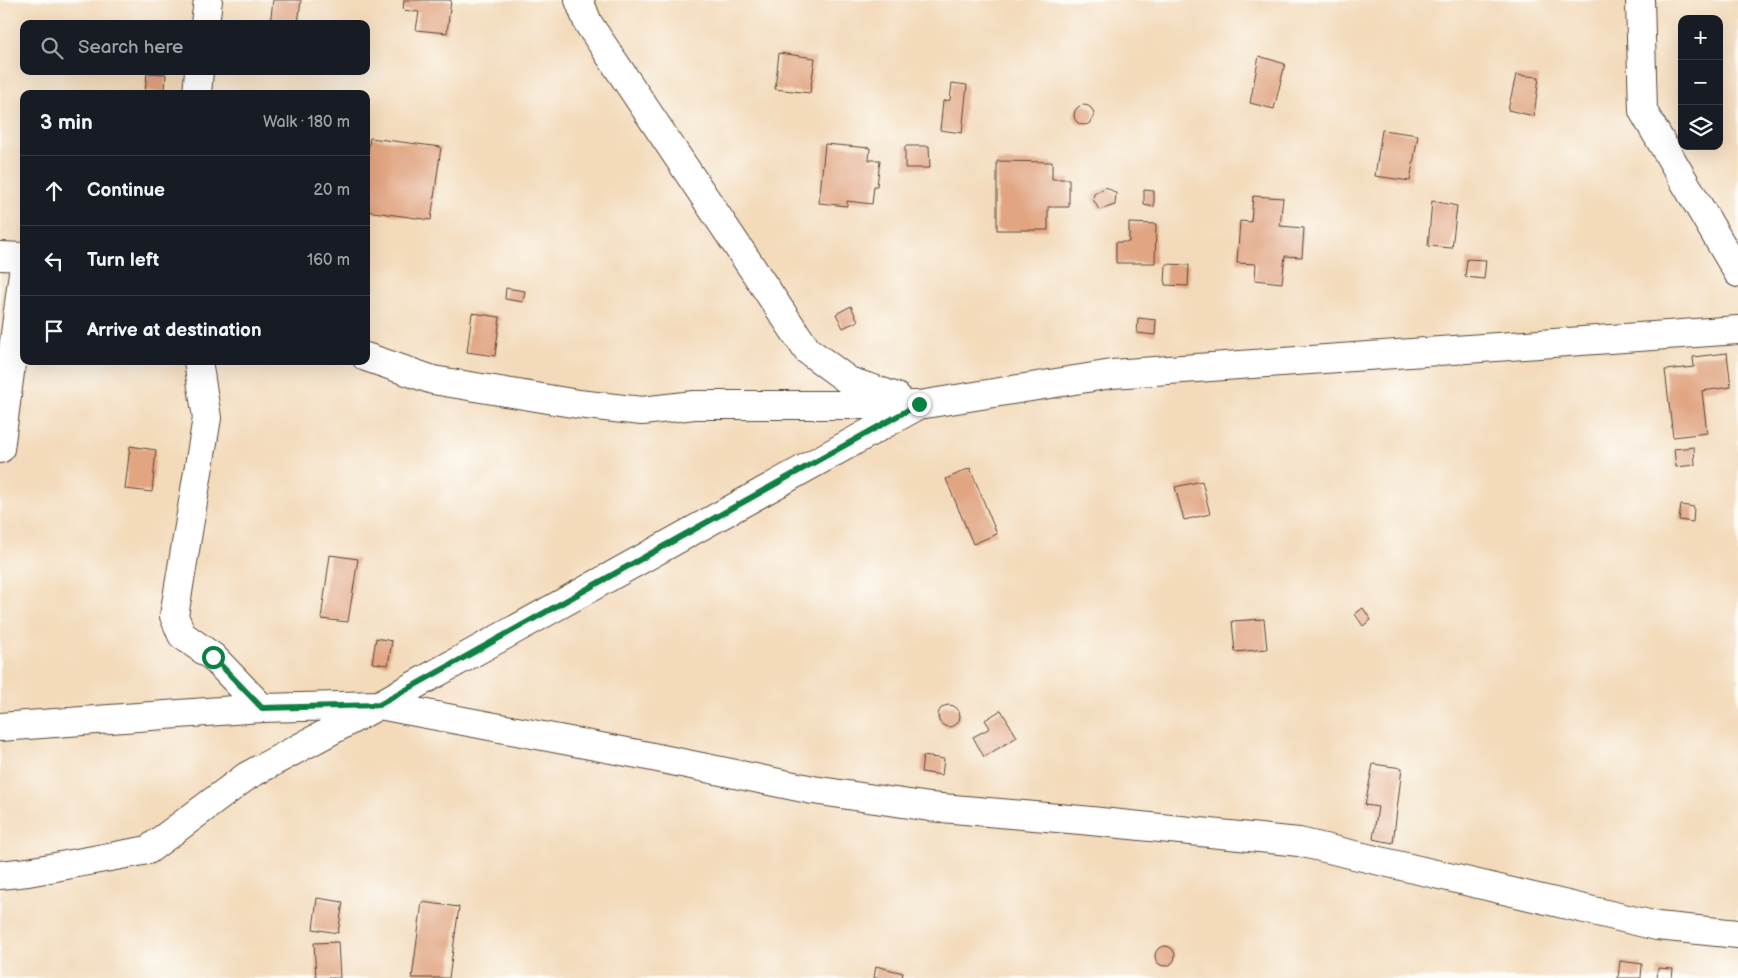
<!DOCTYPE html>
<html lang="en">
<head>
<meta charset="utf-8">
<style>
  :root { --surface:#171b24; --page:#242831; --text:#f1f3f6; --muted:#9ea1a6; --line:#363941 }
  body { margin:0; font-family:"Balsamiq Sans",sans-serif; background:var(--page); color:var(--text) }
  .controls { position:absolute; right:15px; top:15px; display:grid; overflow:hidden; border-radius:10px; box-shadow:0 5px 20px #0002 }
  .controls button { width:45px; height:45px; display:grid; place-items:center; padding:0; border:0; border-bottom:1px solid var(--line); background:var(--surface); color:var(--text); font:25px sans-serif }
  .stop { position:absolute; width:15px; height:15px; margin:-11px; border:4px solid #0b8043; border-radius:50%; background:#fff }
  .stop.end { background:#0b8043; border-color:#fff; box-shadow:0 1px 5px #0008 }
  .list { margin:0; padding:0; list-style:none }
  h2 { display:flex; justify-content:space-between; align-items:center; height:65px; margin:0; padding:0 20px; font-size:21px }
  h2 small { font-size:16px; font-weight:400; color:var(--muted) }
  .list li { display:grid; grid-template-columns:32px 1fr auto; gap:15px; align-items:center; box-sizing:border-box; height:70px; padding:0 20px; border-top:1px solid var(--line) }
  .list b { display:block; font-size:19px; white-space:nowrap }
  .list em { font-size:16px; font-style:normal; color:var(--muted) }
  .icon { flex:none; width:28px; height:28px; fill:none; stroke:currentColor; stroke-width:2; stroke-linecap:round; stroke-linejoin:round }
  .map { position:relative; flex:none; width:1738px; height:978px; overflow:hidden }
  .search { position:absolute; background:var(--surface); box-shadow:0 5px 20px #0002; left:20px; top:20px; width:350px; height:55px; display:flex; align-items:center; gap:12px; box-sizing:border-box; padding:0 18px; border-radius:10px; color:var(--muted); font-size:19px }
  .panel { position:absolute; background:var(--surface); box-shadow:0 5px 20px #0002; left:20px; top:90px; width:350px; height:275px; border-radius:10px }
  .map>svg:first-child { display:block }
  .building { fill:#e1a582 }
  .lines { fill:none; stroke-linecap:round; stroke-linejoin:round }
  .minor-casing { stroke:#574435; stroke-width:30 }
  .minor { stroke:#fff; stroke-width:28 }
  .route { stroke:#0b8043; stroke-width:6 }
</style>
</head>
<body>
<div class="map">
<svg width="1738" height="978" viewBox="0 0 1738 978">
  <rect width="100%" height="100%" fill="#fdfcf7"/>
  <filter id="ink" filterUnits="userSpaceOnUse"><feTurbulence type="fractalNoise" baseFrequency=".02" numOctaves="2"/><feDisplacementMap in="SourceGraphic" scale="10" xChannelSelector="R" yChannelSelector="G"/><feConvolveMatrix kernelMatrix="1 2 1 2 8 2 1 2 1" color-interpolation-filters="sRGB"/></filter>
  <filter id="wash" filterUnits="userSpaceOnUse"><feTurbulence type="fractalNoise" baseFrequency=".0096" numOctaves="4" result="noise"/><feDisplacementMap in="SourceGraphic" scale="20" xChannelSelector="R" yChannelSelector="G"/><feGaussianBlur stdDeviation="1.12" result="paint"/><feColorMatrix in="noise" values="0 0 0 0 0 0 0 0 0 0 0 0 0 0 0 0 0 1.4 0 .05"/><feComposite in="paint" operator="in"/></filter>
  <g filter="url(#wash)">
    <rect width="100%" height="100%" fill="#f3daba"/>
    <g id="blocks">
      <path class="building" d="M 273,0 L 301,0 L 298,24 L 270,24 Z
        M 404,0 L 451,0 L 447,33 L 416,30 L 419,12 L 403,10 Z
        M 779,53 L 815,58 L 810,93 L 775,89 Z
        M 1259,56 L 1285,64 L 1274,109 L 1250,103 Z
        M 147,73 L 166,74 L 165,93 L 145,91 Z
        M 1516,75 L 1539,77 L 1534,116 L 1508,110 Z
        M 952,83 L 967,85 L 962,133 L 940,130 L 943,101 L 950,100 Z
        M1074 115a10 10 0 1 1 20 0a10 10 0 1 1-20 0Z
        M 1382,130 L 1418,135 L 1410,181 L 1375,176 Z
        M 370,138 L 441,147 L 431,220 L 366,211 L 366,163 Z
        M 825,144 L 870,148 L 869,160 L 880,160 L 877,186 L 874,186 L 872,204 L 847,201 L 847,206 L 819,203 Z
        M 905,146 L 929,146 L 930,168 L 905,168 Z
        M 997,161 L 1052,162 L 1052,179 L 1069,179 L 1069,207 L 1048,207 L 1048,230 L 997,230 Z
        M 1106,187 L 1116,193 L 1115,205 L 1099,210 L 1093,199 L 1094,194 Z
        M 1144,190 L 1154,191 L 1154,207 L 1144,205 Z
        M 1253,196 L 1283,198 L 1280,226 L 1304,228 L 1302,257 L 1285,256 L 1282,283 L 1255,280 L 1256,264 L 1237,263 L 1240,221 L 1251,222 Z
        M 1432,201 L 1457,206 L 1452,248 L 1428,246 Z
        M 1129,223 L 1156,224 L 1155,263 L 1116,263 L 1116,242 L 1129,242 Z
        M 1467,259 L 1486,260 L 1484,279 L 1465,277 Z
        M 1166,264 L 1189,265 L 1188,286 L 1165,285 Z
        M 506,288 L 525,291 L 523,302 L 505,299 Z
        M 851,306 L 858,321 L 843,328 L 836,314 Z
        M 472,313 L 500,317 L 495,356 L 467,352 Z
        M 1138,318 L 1156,320 L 1155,335 L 1137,333 Z
        M 1727,353 L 1731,387 L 1702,391 L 1707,433 L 1673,437 L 1665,370 L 1694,367 L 1693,357 Z
        M 130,446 L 156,450 L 152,492 L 125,489 Z
        M 1694,447 L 1695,465 L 1676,467 L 1674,449 Z
        M 970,468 L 997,534 L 973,544 L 946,479 Z
        M 1202,481 L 1210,514 L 1184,520 L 1175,487 Z
        M 1681,505 L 1694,507 L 1693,522 L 1679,520 Z
        M 330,555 L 358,559 L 348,622 L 321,619 Z
        M 1363,608 L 1371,620 L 1363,626 L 1355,614 Z
        M 1264,619 L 1267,649 L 1235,652 L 1232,621 Z
        M 376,638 L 392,641 L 388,665 L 372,663 Z
        M938 716a11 11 0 1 1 22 0a11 11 0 1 1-22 0Z
        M 1001,710 L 1017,737 L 984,757 L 973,737 L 990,728 L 985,720 Z
        M 923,756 L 944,759 L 942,775 L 921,772 Z
        M 1373,764 L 1402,768 L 1393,843 L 1373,839 L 1378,807 L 1365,805 Z
        M 317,898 L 343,902 L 338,933 L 313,929 Z
        M 422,902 L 459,907 L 449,978 L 412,978 Z
        M 338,942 L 340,978 L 316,978 L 314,943 Z
        M1155 956a10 10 0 1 1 20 0a10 10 0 1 1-20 0Z
        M 1620,961 L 1642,964 L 1641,978 L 1618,978 Z
        M 876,966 L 903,973 L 902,978 L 874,978 Z
        M 1658,968 L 1673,969 L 1672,978 L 1657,978 Z"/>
    </g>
  </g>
  <g filter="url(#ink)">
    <use href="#blocks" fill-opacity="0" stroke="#574435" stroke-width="1"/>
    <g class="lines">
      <g class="minor-casing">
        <path id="minor" d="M 579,0 L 588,23 L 807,350 L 849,381 L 897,397
          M 1640,0 L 1643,111 L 1738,273
          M 205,24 L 208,0
          M 197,94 L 199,71
          M 0,256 L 24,257
          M 366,357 L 433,380 L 578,404 L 642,411 L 694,405 L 918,405
          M 198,361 L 207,418 L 174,616 L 182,635 L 213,657 L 262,708
          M 0,449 L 24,265
          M 0,727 L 262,708 L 379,705 L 643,755 L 813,790 L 930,807 L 1081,820 L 1299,842 L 1657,926 L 1738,934
          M 0,875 L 28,872 L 148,850 L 247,776 L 379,705 L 919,405 L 1112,374 L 1738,330"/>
      </g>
      <use href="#minor" class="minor"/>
    </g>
  </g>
  <g class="lines" filter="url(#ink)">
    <path class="route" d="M 213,657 L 262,708 L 379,705 L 919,404"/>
  </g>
</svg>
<div class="controls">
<button>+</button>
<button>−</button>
<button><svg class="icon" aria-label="layers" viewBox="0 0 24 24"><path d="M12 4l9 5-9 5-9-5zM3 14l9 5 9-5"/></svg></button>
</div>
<div class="stop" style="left:213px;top:657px"></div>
<div class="stop end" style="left:919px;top:404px"></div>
<div class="search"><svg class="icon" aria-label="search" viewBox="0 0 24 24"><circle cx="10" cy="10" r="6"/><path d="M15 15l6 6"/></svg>Search here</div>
<section class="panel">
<h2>3 min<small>Walk · 180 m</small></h2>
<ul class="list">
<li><svg class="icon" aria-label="ahead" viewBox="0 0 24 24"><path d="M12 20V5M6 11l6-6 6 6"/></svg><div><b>Continue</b></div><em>20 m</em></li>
<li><svg class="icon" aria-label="left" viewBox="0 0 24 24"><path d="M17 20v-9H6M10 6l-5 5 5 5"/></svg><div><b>Turn left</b></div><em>160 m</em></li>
<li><svg class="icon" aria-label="arrive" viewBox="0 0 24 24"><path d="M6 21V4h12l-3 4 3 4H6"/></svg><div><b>Arrive at destination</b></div></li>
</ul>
</section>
</div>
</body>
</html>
